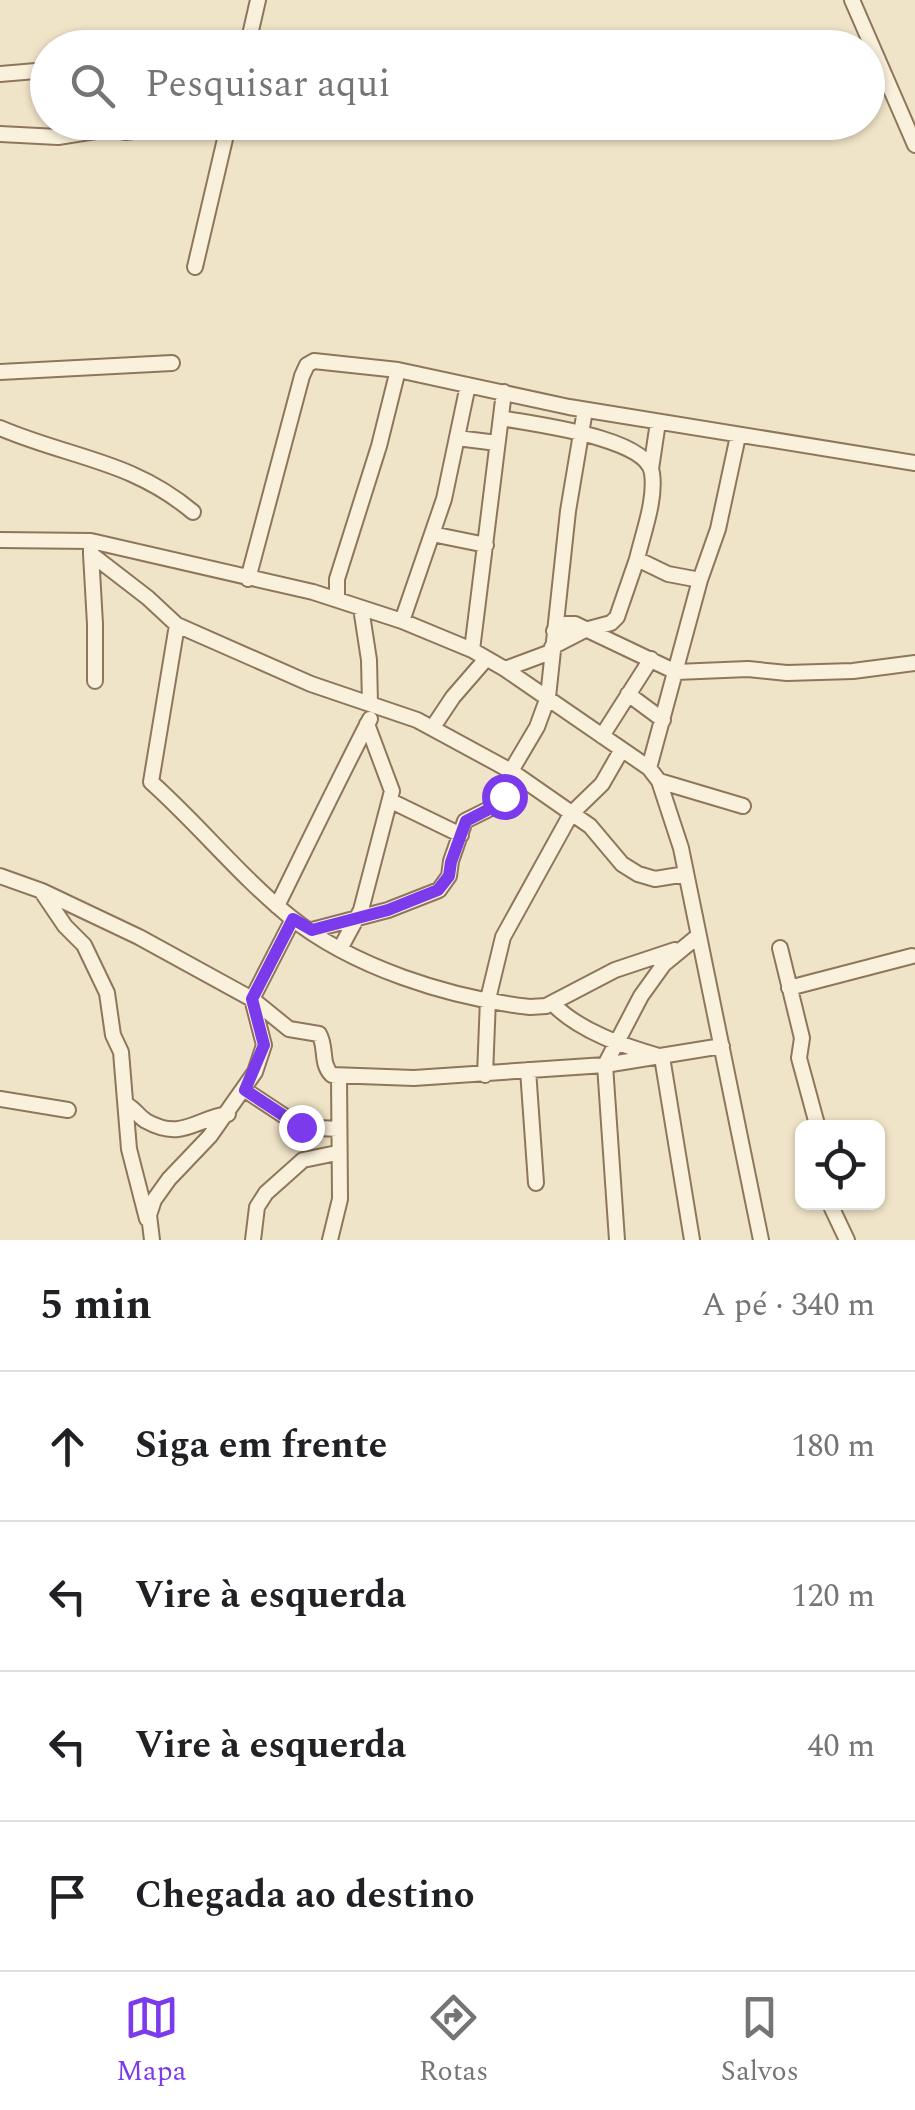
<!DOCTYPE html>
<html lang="pt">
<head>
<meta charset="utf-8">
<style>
  :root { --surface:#fff; --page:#f2f2f2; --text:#202124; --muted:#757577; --line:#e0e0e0; --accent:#7c3aed }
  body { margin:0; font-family:Spectral,serif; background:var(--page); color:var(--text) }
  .controls { position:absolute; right:30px; bottom:30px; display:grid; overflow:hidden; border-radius:15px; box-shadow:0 2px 8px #0004 }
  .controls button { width:90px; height:90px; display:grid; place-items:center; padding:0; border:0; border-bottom:2px solid var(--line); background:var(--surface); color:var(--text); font:50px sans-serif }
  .stop { position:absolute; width:30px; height:30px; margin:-22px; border:8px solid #7c3aed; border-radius:50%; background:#fff }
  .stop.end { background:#7c3aed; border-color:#fff; box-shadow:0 2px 10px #0008 }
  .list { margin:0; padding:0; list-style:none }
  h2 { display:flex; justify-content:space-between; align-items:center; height:130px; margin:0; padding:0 40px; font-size:42px }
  h2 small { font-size:32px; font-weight:400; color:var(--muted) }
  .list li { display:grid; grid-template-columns:65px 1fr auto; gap:30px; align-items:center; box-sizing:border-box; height:150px; padding:0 40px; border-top:2px solid var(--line) }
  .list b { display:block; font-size:38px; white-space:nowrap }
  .list em { font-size:32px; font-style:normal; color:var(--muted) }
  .icon { flex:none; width:55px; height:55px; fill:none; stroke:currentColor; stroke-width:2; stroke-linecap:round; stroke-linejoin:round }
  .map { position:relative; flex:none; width:915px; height:1240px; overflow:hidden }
  .search { position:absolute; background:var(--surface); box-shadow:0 2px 8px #0004; left:30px; right:30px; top:30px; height:110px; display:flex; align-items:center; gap:25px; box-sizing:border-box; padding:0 35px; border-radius:55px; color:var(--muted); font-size:38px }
  .sheet { height:730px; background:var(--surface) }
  nav { display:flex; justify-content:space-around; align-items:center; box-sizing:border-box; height:140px; border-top:2px solid var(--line); background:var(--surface); font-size:28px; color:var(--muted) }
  nav a { display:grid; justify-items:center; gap:5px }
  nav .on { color:var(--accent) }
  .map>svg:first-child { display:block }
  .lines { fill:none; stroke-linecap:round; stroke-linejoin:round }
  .minor-casing { stroke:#8d765c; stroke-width:18 }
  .minor { stroke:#faf1dc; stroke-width:14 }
  .route { stroke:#7c3aed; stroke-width:12 }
</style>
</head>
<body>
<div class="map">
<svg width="915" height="1240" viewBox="0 0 915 1240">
  <rect width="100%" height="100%" fill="#f0e4c8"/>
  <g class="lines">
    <g class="minor-casing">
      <path id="minor" d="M 852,0 L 915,145
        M 247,48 L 258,0
        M 0,74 L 48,70
        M 0,134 L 58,137 L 108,129 L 125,132 L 187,125
        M 195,267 L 229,122
        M 0,372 L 172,363
        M 501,418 C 531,424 647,437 652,473 C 656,500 643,533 637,559
        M 0,428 C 70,458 131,460 193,512
        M 457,438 L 497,443
        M 651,469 L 658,422
        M 432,534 L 486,545
        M 0,540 L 91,541 L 313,592 L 402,621 L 472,650 L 505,669 L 649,768 L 659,781 L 681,848 L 761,1240
        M 91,541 L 91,554 L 148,598 L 177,625 L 311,684 L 417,720 L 511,771 L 590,826 L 622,864 L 638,874 L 655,879 L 686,874
        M 91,554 L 95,624 L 95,681
        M 248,579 L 302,376 L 307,365 L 314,361 L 398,370 L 569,407 L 915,463
        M 337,600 L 337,579 L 379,446 L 398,370
        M 361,608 L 369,660 L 370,704
        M 402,621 L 444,499 L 468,385
        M 177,625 L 151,782 C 199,825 239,875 289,916 C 352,967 449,998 530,1007 L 546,1006 L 615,970 L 675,950
        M 554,631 L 566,624 L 575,624 L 676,672 L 748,669 L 787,673 L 853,671 L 915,663
        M 552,647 L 585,630 L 611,623 L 617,617 L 637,559 L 668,574 L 700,580
        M 472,650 L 504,392
        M 505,669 L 548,653
        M 628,694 L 663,720
        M 433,727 L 453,697 L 486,659
        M 602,736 L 651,659
        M 649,768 L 700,580 L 718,529 L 738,436
        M 659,781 L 743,806
        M 391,801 L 461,835
        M 0,876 L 42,891 L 139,937 L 252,999 L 289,1029 L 319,1034 C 327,1047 320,1064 332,1075 L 414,1078 L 605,1065 L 641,996 L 664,964 L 698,936
        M 42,892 L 65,926 L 84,945 L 107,993 L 113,1035 L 121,1052 L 129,1149 L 147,1219
        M 277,906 C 308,843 338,781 370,719
        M 312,930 L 388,910 L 439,890 L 449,876 L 451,861 L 465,821 L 499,804 L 504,796 L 511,771 L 537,727 L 548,697 L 568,511 L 585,410
        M 780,948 L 802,1038 L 799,1058 L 818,1128
        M 340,949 L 361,910 L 392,791 L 367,724
        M 789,988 L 912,956
        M 552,1003 C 580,1032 624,1046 662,1057 L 692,1240
        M 528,1070 L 536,1183
        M 485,1075 L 488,999 L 503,937 L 571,814 L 602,784 L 621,751
        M 245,1090 L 301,1127 L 338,1129
        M 0,1099 L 68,1110
        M 127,1105 C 135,1109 138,1116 146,1121 C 182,1141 195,1119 228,1114
        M 829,1202 L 847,1240
        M 152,1240 L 149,1215 L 154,1200 L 169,1179 L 210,1136 L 255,1072 L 264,1045 L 252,999 L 293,919
        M 253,1240 L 257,1207 L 266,1193 L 303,1160 L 337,1153
        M 330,1240 L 340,1199 L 339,1076
        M 617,1240 L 605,1065 L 722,1046"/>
    </g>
    <use href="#minor" class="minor"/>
  </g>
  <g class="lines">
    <path class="route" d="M 301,1127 L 245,1090 L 264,1045 L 252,999 L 293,919 L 312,930 L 388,910 L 438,890 L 449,876 L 451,862 L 466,821 L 499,804 L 504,796"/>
  </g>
</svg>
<div class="controls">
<button><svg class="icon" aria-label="locate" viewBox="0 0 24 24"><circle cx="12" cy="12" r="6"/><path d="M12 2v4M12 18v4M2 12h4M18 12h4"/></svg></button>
</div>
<div class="stop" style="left:504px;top:796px"></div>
<div class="stop end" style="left:301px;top:1127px"></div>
<div class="search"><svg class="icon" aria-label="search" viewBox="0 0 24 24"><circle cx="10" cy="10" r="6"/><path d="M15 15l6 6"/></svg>Pesquisar aqui</div>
</div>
<section class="sheet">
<h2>5 min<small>A pé · 340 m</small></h2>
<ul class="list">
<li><svg class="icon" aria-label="ahead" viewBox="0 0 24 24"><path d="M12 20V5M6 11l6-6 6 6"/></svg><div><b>Siga em frente</b></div><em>180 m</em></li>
<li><svg class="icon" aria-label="left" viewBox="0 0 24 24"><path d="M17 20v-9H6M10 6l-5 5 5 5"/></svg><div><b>Vire à esquerda</b></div><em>120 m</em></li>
<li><svg class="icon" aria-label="left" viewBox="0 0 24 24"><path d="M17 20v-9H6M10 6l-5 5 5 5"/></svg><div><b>Vire à esquerda</b></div><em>40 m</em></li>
<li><svg class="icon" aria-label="arrive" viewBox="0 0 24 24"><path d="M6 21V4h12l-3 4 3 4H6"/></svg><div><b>Chegada ao destino</b></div></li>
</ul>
</section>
<nav>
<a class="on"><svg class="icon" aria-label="map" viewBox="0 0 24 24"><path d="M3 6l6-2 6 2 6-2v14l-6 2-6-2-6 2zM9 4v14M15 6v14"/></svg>Mapa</a>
<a><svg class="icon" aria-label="directions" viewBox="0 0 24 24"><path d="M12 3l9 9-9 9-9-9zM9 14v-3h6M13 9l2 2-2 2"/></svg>Rotas</a>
<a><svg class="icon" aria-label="saved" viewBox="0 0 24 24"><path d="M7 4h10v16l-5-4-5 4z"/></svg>Salvos</a>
</nav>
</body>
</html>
